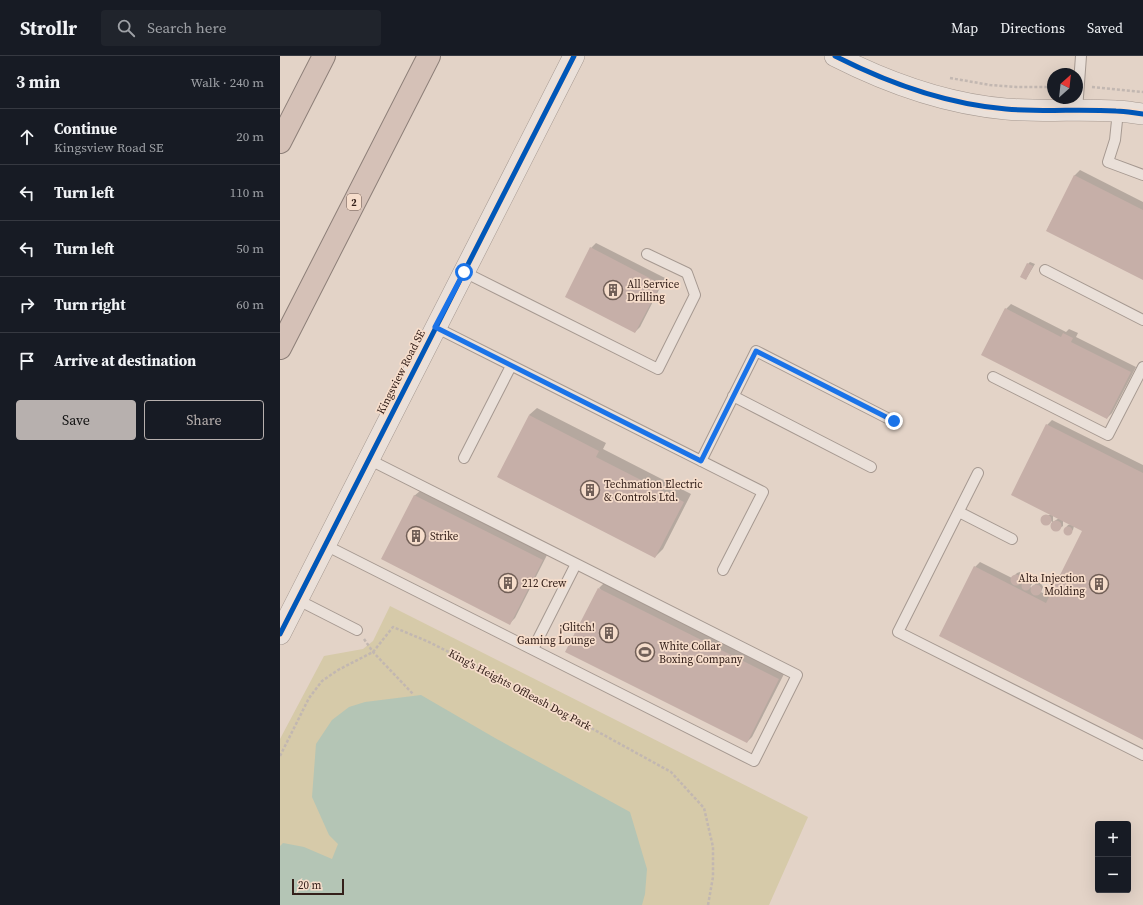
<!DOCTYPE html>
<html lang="en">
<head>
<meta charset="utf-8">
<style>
  :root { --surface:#171b24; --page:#20242c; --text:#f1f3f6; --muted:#9ea1a6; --line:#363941; --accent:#b7b0ae }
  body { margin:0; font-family:"Source Serif 4",serif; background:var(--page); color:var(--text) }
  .controls { position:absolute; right:12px; bottom:12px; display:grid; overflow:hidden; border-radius:4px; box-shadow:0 4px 16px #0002 }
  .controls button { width:36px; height:36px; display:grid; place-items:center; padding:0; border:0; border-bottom:1px solid var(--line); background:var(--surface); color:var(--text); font:20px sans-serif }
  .compass { position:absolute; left:767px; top:12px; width:36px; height:36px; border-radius:50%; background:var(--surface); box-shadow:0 4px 16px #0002; rotate:27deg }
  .scale { position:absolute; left:12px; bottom:10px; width:52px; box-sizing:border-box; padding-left:4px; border:2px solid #34201a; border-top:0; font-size:11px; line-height:14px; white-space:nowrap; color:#34201a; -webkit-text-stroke:3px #f6ddcb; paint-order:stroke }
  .stop { position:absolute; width:12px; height:12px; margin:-9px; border:3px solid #1a73e8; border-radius:50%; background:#fff }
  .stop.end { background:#1a73e8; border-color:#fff; box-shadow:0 1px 4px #0008 }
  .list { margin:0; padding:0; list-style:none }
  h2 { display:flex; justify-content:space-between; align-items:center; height:52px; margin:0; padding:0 16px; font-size:17px }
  h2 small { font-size:13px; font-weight:400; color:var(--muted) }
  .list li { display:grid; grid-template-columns:26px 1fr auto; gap:12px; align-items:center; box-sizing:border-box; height:56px; padding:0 16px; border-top:1px solid var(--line) }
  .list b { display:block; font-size:15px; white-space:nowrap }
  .list p { margin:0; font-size:13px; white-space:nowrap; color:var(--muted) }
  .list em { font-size:13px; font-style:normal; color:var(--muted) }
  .actions { display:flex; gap:8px; padding:12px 16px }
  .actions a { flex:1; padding:9px 0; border:1px solid var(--accent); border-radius:4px; text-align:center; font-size:14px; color:var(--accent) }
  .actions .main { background:var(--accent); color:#111 }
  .icon { flex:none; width:22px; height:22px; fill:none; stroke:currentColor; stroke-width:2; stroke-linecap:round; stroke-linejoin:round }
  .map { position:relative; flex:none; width:863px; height:849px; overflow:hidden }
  header { display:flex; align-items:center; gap:24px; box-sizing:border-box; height:56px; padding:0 20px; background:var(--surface); border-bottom:1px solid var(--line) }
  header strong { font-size:19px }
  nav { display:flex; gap:22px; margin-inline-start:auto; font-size:14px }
  .search { width:280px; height:36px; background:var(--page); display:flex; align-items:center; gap:10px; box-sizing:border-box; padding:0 14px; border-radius:4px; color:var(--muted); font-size:15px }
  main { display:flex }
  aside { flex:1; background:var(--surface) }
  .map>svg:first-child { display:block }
  .green { fill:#d6caa9 }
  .water { fill:#b4c5b5 }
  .shadow { fill:#0003; fill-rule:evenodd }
  .building { fill:#c6afa8 }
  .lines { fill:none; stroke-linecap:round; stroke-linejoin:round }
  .service-casing { stroke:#a69991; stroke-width:12 }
  .minor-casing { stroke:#a69991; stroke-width:22 }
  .motorway-casing { stroke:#8d7f78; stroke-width:24 }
  .path { stroke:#c2b7b1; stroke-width:2.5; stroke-dasharray:3 2; stroke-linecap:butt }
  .service { stroke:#eae0d9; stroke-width:10 }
  .minor { stroke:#eae0d9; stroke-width:21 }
  .motorway { stroke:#d5c1b7; stroke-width:22 }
  .cycleway-casing { stroke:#f6ddcb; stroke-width:8 }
  .cycleway { stroke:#0057b8; stroke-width:5 }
  .route { stroke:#1a73e8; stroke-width:5 }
  .labels { text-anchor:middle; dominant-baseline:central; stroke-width:3.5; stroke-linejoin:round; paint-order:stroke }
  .shield { fill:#f6ddcb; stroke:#6e594f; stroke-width:1 }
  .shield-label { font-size:10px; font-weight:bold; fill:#34201a }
  .poi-label { font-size:11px; fill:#34201a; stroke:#f6ddcb; text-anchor:start }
  .street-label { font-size:11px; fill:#34201a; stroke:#f6ddcb }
</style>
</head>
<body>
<header>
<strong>Strollr</strong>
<div class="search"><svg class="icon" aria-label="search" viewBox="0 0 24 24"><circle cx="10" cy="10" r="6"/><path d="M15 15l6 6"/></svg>Search here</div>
<nav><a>Map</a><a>Directions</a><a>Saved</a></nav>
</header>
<main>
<aside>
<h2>3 min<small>Walk · 240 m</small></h2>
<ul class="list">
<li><svg class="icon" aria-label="ahead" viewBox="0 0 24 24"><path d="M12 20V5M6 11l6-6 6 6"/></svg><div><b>Continue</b><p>Kingsview Road SE</p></div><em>20 m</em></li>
<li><svg class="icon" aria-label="left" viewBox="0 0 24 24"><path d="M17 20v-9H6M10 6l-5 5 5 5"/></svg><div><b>Turn left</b></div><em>110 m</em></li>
<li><svg class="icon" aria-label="left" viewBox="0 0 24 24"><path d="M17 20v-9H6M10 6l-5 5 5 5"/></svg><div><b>Turn left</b></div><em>50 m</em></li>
<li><svg class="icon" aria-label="right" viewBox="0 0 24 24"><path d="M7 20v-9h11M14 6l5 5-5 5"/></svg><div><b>Turn right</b></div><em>60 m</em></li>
<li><svg class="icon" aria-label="arrive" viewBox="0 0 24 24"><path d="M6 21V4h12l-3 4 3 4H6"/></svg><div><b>Arrive at destination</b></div></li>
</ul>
<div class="actions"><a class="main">Save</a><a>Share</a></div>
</aside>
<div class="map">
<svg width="863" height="849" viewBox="0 0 863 849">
  <rect width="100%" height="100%" fill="#e3d3c7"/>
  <path class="green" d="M 110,550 L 528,761 L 489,849 L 0,849 L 0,683 L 44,600 L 83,593 L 93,585 Z"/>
  <path class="water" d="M 141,639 L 215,682 L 350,756 L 367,813 L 365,838 L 362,849 L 0,849 L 0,790 L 3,787 L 24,791 L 52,803 L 58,788 L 49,779 L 32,741 L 36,688 L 52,664 L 69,651 L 85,646 Z"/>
  <path class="shadow" d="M 800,114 L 863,146 L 863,223 L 767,174 L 795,119 Z
    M 316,187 L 385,222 L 360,271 L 355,276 L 311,192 Z
    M 750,206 L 755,208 L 746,223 L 748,208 Z
    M 731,248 L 786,276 L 789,273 L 798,277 L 796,281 L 856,311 L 832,357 L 827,362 L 726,253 Z
    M 257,352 L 326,387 L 323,393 L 411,438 L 383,493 L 375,501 L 249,359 Z
    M 772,364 L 863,409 L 863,682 L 695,511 L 700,506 L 732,522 L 737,517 L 740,516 L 742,518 L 743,521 L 740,526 L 744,528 L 749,524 L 752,525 L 752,528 L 750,531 L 752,532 L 756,527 L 760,527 L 762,529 L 763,531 L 761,536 L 770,541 L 804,475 L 794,470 L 793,474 L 788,478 L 785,477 L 784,474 L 788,469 L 791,468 L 783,464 L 783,470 L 777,474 L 773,473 L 772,465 L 767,469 L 763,467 L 762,464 L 763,461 L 772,458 L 767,369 ZM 773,459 L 779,462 L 773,466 Z
    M 140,435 L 267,499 L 235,562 L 230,567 L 134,440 Z
    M 324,527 L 504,618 L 472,681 L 467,686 L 319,532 Z"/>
  <path class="building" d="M 794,119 L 863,154 L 863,224 L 766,175 Z
    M 310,191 L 381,228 L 355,277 L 285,241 Z
    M 747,207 L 753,210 L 746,224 L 740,221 Z
    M 725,252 L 781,281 L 783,277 L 793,282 L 791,286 L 851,316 L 827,363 L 701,299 Z
    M 249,359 L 319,395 L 316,401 L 404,446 L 375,502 L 217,421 Z
    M 766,368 L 863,417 L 863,684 L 659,580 L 694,510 L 766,547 L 802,475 L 731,439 Z
    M 134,439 L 263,504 L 230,569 L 101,503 Z
    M760.5 464a5.5 5.5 0 1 1 11 0a5.5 5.5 0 1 1-11 0Z
    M770.5 470a5.5 5.5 0 1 1 11 0a5.5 5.5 0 1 1-11 0Z
    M783.5 475a4.5 4.5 0 1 1 9 0a4.5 4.5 0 1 1-9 0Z
    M730.5 524a5.5 5.5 0 1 1 11 0a5.5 5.5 0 1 1-11 0Z
    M741.5 530a4.5 4.5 0 1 1 9 0a4.5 4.5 0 1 1-9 0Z
    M750.5 534a5.5 5.5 0 1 1 11 0a5.5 5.5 0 1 1-11 0Z
    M 318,532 L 499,623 L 467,687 L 285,596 Z"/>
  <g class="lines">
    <g class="service-casing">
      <path id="service" d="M 797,54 L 801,0
        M 838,55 L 835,84 L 828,106 L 863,119
        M 765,214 L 863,264
        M 184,216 L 378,313 L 415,239 L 407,217 L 367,198
        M 155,271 L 483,436 L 443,514
        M 713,321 L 828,379 L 863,311
        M 453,340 L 591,411
        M 184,402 L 231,310
        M 421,405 L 476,295 L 613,365
        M 698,417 L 618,576 L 863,699
        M 679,456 L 732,483
        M 45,489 L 474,705 L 517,619 L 88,403
        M 18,544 L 77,574
        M 253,593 L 296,508"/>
    </g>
    <g class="minor-casing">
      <path id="minor" d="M 555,0 C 608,27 667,48 726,53 C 763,56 799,53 836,55 C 845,55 854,57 863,58
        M 0,578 L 294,0"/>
    </g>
    <g class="motorway-casing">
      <path id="motorway" d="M 0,86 L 44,0
        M 0,292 L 149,0"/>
    </g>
    <path class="path" d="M 670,22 L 710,29 L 736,31 L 773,31
      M 812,31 L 863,36
      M 84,583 L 93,596 L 133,638
      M 0,700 L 29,642 L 42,625 L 58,614 L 93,596 L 113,571 L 149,586 L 222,623 L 391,716 L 424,752 L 433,791 L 433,821 L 428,849"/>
    <use href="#service" class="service"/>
    <use href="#minor" class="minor"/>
    <use href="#motorway" class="motorway"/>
    <g class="cycleway-casing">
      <path id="cycleway" d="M 555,0 C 608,27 667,48 726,53 C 763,56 799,53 836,55 C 845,55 854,57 863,58
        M 0,578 L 294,0"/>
    </g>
    <use href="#cycleway" class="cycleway"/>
  </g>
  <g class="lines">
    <path class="route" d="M 184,216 L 155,271 L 421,405 L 476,295 L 614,365"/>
  </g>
  <defs>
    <g id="building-ring" transform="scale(1)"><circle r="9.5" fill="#f6ddcb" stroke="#715f57" stroke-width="1.5"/><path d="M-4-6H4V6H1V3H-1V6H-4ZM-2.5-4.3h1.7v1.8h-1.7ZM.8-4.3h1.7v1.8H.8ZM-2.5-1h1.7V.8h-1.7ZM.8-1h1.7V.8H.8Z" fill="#715f57"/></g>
    <g id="stadium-ring" transform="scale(1)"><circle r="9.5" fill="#f6ddcb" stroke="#715f57" stroke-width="1.5"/><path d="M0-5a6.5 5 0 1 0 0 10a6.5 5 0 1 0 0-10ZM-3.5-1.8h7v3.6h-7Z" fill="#715f57"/></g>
  </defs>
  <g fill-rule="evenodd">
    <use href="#building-ring" x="333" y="234"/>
    <use href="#building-ring" x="310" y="434"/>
    <use href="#building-ring" x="136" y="480"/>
    <use href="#building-ring" x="228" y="527"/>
    <use href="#building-ring" x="819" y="528"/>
    <use href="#building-ring" x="329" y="577"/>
    <use href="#stadium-ring" x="365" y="596"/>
  </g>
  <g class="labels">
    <rect class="shield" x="67" y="138" width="14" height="16" rx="3"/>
    <g class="shield-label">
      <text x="74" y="146">2</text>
    </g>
    <g class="poi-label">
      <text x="347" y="228">All Service<tspan x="347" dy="13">Drilling</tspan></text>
      <text x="324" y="428">Techmation Electric<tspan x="324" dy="13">&amp; Controls Ltd.</tspan></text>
      <text x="150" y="480">Strike</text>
      <text x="805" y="522" text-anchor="end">Alta Injection<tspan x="805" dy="13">Molding</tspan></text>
      <text x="242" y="527">212 Crew</text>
      <text x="315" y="571" text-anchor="end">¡Glitch!<tspan x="315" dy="13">Gaming Lounge</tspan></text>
      <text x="379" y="590">White Collar<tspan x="379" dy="13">Boxing Company</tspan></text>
    </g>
    <g class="street-label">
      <text transform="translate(121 316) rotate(-63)">Kingsview Road SE</text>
      <text transform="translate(240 634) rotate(28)">King's Heights Offleash Dog Park</text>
    </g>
  </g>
</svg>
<div class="controls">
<button>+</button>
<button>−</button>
</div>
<svg class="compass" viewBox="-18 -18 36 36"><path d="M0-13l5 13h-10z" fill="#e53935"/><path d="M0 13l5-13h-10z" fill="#9ea1a6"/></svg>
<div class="scale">20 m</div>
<div class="stop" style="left:184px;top:216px"></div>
<div class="stop end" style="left:614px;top:365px"></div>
</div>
</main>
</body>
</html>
